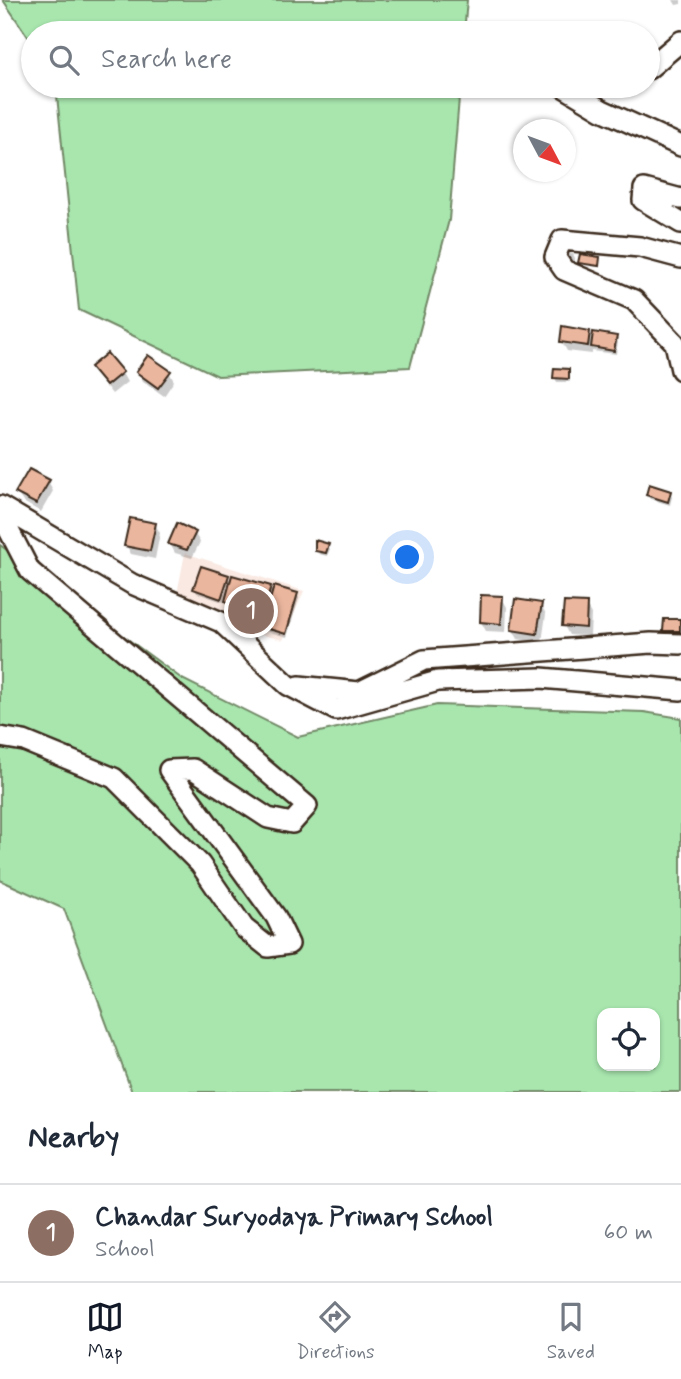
<!DOCTYPE html>
<html lang="en">
<head>
<meta charset="utf-8">
<style>
  :root { --surface:#fff; --page:#f6f6f7; --text:#1f2937; --muted:#747a83; --line:#e0e1e3; --accent:#111827 }
  body { margin:0; font-family:Mynerve,sans-serif; background:var(--page); color:var(--text) }
  .controls { position:absolute; right:21px; bottom:21px; display:grid; overflow:hidden; border-radius:14px; box-shadow:0 2px 5px #0004 }
  .controls button { width:63px; height:63px; display:grid; place-items:center; padding:0; border:0; border-bottom:2px solid var(--line); background:var(--surface); color:var(--text); font:35px sans-serif }
  .compass { position:absolute; left:513px; top:119px; width:63px; height:63px; border-radius:50%; background:var(--surface); box-shadow:0 2px 5px #0004; rotate:131deg }
  .you { position:absolute; left:408px; top:558px; width:24px; height:24px; margin:-18px; border:5px solid #fff; border-radius:50%; background:#1a73e8; box-shadow:0 0 0 10px #1a73e833 }
  .badge { display:grid; place-items:center; width:46px; height:46px; border-radius:50%; background:var(--accent); color:#fff; font-size:23px; font-weight:700 }
  .pin { position:absolute; translate:-50% -50%; border:4px solid #fff; box-shadow:0 2px 7px #0006 }
  .list { margin:0; padding:0; list-style:none }
  h2 { display:flex; justify-content:space-between; align-items:center; height:91px; margin:0; padding:0 28px; font-size:30px }
  h2 small { font-size:23px; font-weight:400; color:var(--muted) }
  .list li { display:grid; grid-template-columns:46px 1fr auto; gap:21px; align-items:center; box-sizing:border-box; height:98px; padding:0 28px; border-top:2px solid var(--line) }
  .list b { display:block; font-size:26px; white-space:nowrap }
  .list p { margin:0; font-size:23px; white-space:nowrap; color:var(--muted) }
  .list em { font-size:23px; font-style:normal; color:var(--muted) }
  .icon { flex:none; width:38px; height:38px; fill:none; stroke:currentColor; stroke-width:2; stroke-linecap:round; stroke-linejoin:round }
  .map { position:relative; flex:none; width:681px; height:1092px; overflow:hidden }
  .search { position:absolute; background:var(--surface); box-shadow:0 2px 5px #0004; left:21px; right:21px; top:21px; height:77px; display:flex; align-items:center; gap:18px; box-sizing:border-box; padding:0 24px; border-radius:38px; color:var(--muted); font-size:26px }
  .sheet { height:189px; background:var(--surface) }
  nav { display:flex; justify-content:space-around; align-items:center; box-sizing:border-box; height:98px; border-top:2px solid var(--line); background:var(--surface); font-size:19px; color:var(--muted) }
  nav a { display:grid; justify-items:center; gap:4px }
  nav .on { color:var(--accent) }
  .map>svg:first-child { display:block }
  .built { fill:#f9e9e2 }
  .green { fill:#a8e6ae; stroke:#728866; stroke-width:2; fill-rule:evenodd }
  .shadow { fill:#0003 }
  .building { fill:#ebb69e; stroke:#3b2a1e; stroke-width:2 }
  .lines { fill:none; stroke-linecap:round; stroke-linejoin:round }
  .minor-casing { stroke:#3b2a1e; stroke-width:24 }
  .minor { stroke:#fff; stroke-width:19 }
</style>
</head>
<body>
<div class="map">
<svg width="681" height="1092" viewBox="0 0 681 1092">
  <rect width="100%" height="100%" fill="#fff"/>
  <filter id="ink" filterUnits="userSpaceOnUse"><feTurbulence type="fractalNoise" baseFrequency=".0143" numOctaves="2"/><feDisplacementMap in="SourceGraphic" scale="14" xChannelSelector="R" yChannelSelector="G"/><feConvolveMatrix kernelMatrix="1 2 1 2 8 2 1 2 1" color-interpolation-filters="sRGB"/></filter>
  <g filter="url(#ink)">
    <path class="built" d="M 185,553 L 304,591 L 283,640 L 238,629 L 177,594 Z"/>
    <path class="green" d="M 3,0 L 467,0 L 464,33 L 33,33 L 33,44 Z
      M 56,86 L 460,86 L 449,220 L 410,367 L 218,376 L 79,310 Z
      M 0,545 L 182,679 L 298,737 L 437,705 L 644,712 L 681,718 L 681,1092 L 132,1092 L 64,909 L 0,880 ZM 602,1013 L 655,1013 L 655,1066 L 602,1066 Z"/>
    <path class="shadow" d="M 673,0 L 681,0 L 681,4 L 676,5 Z
      M 562,253 L 573,254 L 575,258 L 575,266 L 564,265 Z
      M 589,332 L 594,341 L 616,338 L 618,342 L 616,354 L 592,351 L 592,354 L 567,351 L 562,342 Z
      M 568,371 L 570,382 L 557,382 L 555,378 Z
      M 138,372 L 169,372 L 174,381 L 164,396 L 143,381 Z
      M 122,373 L 127,382 L 112,394 L 98,376 Z
      M 48,482 L 53,491 L 41,512 L 23,502 L 17,493 Z
      M 670,493 L 672,497 L 670,505 L 650,499 L 647,495 Z
      M 155,524 L 160,533 L 155,559 L 131,554 L 126,545 Z
      M 194,533 L 200,542 L 192,558 L 175,553 L 170,544 Z
      M 327,545 L 330,549 L 327,556 L 319,554 L 317,550 Z
      M 228,577 L 232,582 L 270,588 L 274,593 L 297,594 L 299,598 L 287,637 L 266,631 L 264,627 L 267,615 L 229,605 L 225,598 L 223,602 L 197,593 L 195,589 Z
      M 502,598 L 507,607 L 506,632 L 486,631 L 481,622 Z
      M 541,605 L 546,614 L 542,642 L 518,639 L 513,630 Z
      M 586,605 L 591,614 L 590,636 L 569,635 L 564,626 Z
      M 679,621 L 681,634 L 667,634 L 665,630 Z"/>
    <path class="building" d="M 580,254 L 600,257 L 599,266 L 578,263 Z
      M 562,326 L 590,331 L 588,346 L 560,342 Z
      M 593,332 L 617,336 L 614,351 L 591,347 Z
      M 107,353 L 123,372 L 106,386 L 90,367 Z
      M 148,355 L 171,371 L 158,388 L 136,372 Z
      M 554,368 L 569,369 L 569,379 L 553,378 Z
      M 29,469 L 50,480 L 36,504 L 15,493 Z
      M 649,484 L 671,491 L 668,502 L 646,495 Z
      M 130,518 L 156,523 L 150,551 L 124,546 Z
      M 177,523 L 196,532 L 187,550 L 168,544 Z
      M 315,540 L 329,544 L 326,553 L 315,551 Z
      M 201,566 L 229,575 L 221,599 L 193,589 Z
      M 232,575 L 271,586 L 264,612 L 225,601 Z
      M 274,586 L 298,593 L 286,634 L 262,627 Z
      M 481,595 L 503,596 L 501,624 L 480,622 Z
      M 515,599 L 542,603 L 537,634 L 511,630 Z
      M 564,602 L 587,603 L 586,628 L 562,626 Z
      M 664,619 L 680,619 L 680,631 L 663,631 Z"/>
    <g class="lines">
      <g class="minor-casing">
        <path id="minor" d="M 648,69 L 681,41
          M 562,86 L 602,110 L 681,146
          M 681,199 L 644,189 L 643,200 L 681,223
          M 681,258 L 640,247 L 562,240 L 555,257 L 564,270 L 634,300 L 675,343 L 681,370
          M 0,506 L 132,584 L 221,622 L 288,685 L 336,710 L 438,681 L 541,678 L 681,690
          M 0,513 L 30,571 L 307,806 L 292,823 L 268,818 L 193,769 L 169,770 L 276,917 L 289,944 L 268,947 L 244,928 L 200,864 L 114,778 L 24,741 L 0,737
          M 299,686 L 359,692 L 424,660 L 651,643 L 681,644"/>
      </g>
      <use href="#minor" class="minor"/>
    </g>
  </g>
</svg>
<div class="controls">
<button><svg class="icon" aria-label="locate" viewBox="0 0 24 24"><circle cx="12" cy="12" r="6"/><path d="M12 2v4M12 18v4M2 12h4M18 12h4"/></svg></button>
</div>
<svg class="compass" viewBox="-18 -18 36 36"><path d="M0-13l5 13h-10z" fill="#e53935"/><path d="M0 13l5-13h-10z" fill="#747a83"/></svg>
<div class="you"></div>
<div class="pin badge" style="left:251px;top:611px;background:#8d6e63">1</div>
<div class="search"><svg class="icon" aria-label="search" viewBox="0 0 24 24"><circle cx="10" cy="10" r="6"/><path d="M15 15l6 6"/></svg>Search here</div>
</div>
<section class="sheet">
<h2>Nearby<small></small></h2>
<ul class="list">
<li><span class="badge" style="background:#8d6e63">1</span><div><b>Chandar Suryodaya Primary School</b><p>School</p></div><em>60 m</em></li>
</ul>
</section>
<nav>
<a class="on"><svg class="icon" aria-label="map" viewBox="0 0 24 24"><path d="M3 6l6-2 6 2 6-2v14l-6 2-6-2-6 2zM9 4v14M15 6v14"/></svg>Map</a>
<a><svg class="icon" aria-label="directions" viewBox="0 0 24 24"><path d="M12 3l9 9-9 9-9-9zM9 14v-3h6M13 9l2 2-2 2"/></svg>Directions</a>
<a><svg class="icon" aria-label="saved" viewBox="0 0 24 24"><path d="M7 4h10v16l-5-4-5 4z"/></svg>Saved</a>
</nav>
</body>
</html>
